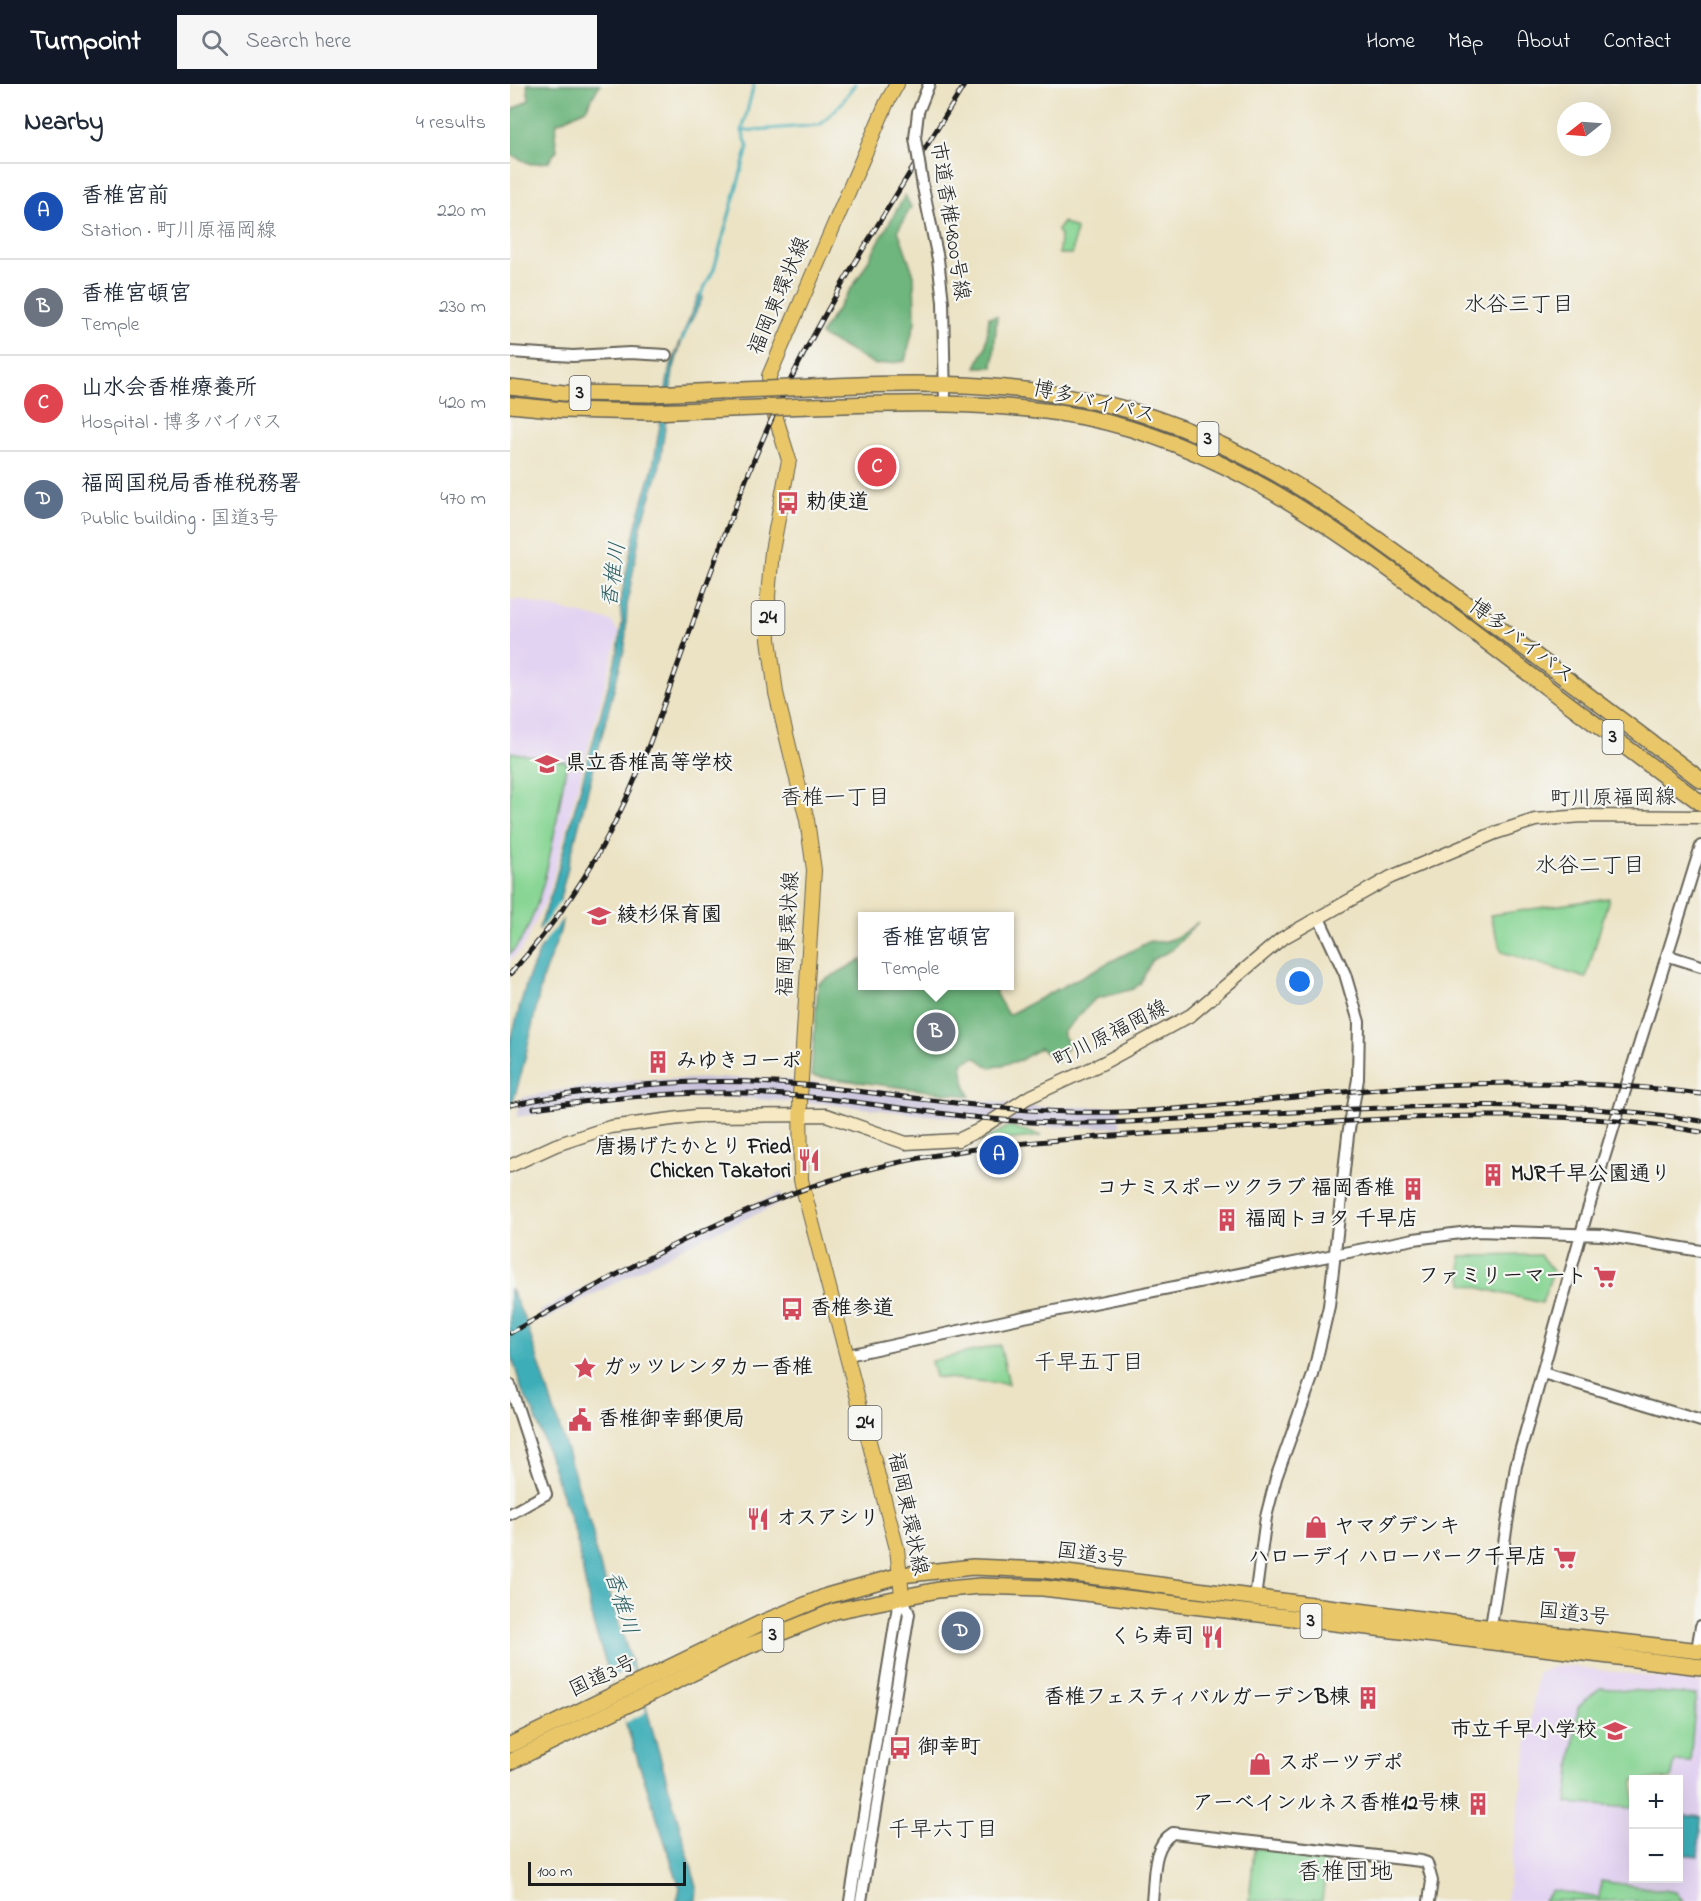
<!DOCTYPE html>
<html lang="en">
<head>
<meta charset="utf-8">
<style>
  :root { --surface:#fff; --page:#f6f6f7; --text:#1f2937; --muted:#747a83; --line:#e0e1e3; --accent:#111827 }
  body { margin:0; font-family:"Indie Flower","Klee One",sans-serif; background:var(--page); color:var(--text) }
  .controls { position:absolute; right:18px; bottom:18px; display:grid; overflow:hidden; border-radius:0px; box-shadow:0 6px 24px #0002 }
  .controls button { width:54px; height:54px; display:grid; place-items:center; padding:0; border:0; border-bottom:2px solid var(--line); background:var(--surface); color:var(--text); font:30px sans-serif }
  .compass { position:absolute; left:1047px; top:18px; width:54px; height:54px; border-radius:50%; background:var(--surface); box-shadow:0 6px 24px #0002; rotate:253deg }
  .scale { position:absolute; left:18px; bottom:15px; width:158px; box-sizing:border-box; padding-left:6px; border:3px solid #1c1c1c; border-top:0; font-size:16px; line-height:21px; white-space:nowrap; color:#1c1c1c; -webkit-text-stroke:4px #f6f6f2; paint-order:stroke }
  .you { position:absolute; left:790px; top:898px; width:21px; height:21px; margin:-15px; border:4px solid #fff; border-radius:50%; background:#1a73e8; box-shadow:0 0 0 9px #1a73e833 }
  .badge { display:grid; place-items:center; width:39px; height:39px; border-radius:50%; background:var(--accent); color:#fff; font-size:20px; font-weight:700 }
  .pin { position:absolute; translate:-50% -50%; border:3px solid #fff; box-shadow:0 2px 6px #0006 }
  .popup { position:absolute; left:348px; top:828px; width:156px; height:78px; box-sizing:border-box; display:grid; place-content:center; border-radius:0px; background:var(--surface); filter:drop-shadow(0 2px 4px #0005); font-size:20px; white-space:nowrap; color:var(--muted) }
  .popup b { font-size:22px; color:var(--text) }
  .popup::after { content:''; position:absolute; left:50%; top:100%; margin-left:-12px; border:12px solid transparent; border-top-color:var(--surface) }
  .list { margin:0; padding:0; list-style:none }
  h2 { display:flex; justify-content:space-between; align-items:center; height:78px; margin:0; padding:0 24px; font-size:26px }
  h2 small { font-size:20px; font-weight:400; color:var(--muted) }
  .list li { display:grid; grid-template-columns:39px 1fr auto; gap:18px; align-items:center; box-sizing:border-box; height:96px; padding:0 24px; border-top:2px solid var(--line) }
  .list b { display:block; font-size:22px; white-space:nowrap }
  .list p { margin:0; font-size:20px; white-space:nowrap; color:var(--muted) }
  .list em { font-size:20px; font-style:normal; color:var(--muted) }
  .icon { flex:none; width:33px; height:33px; fill:none; stroke:currentColor; stroke-width:2; stroke-linecap:round; stroke-linejoin:round }
  .map { position:relative; flex:none; width:1191px; height:1817px; overflow:hidden }
  header { display:flex; align-items:center; gap:36px; box-sizing:border-box; height:84px; padding:0 30px; background:var(--accent); color:#fff }
  header strong { font-size:28px }
  nav { display:flex; gap:33px; margin-inline-start:auto; font-size:21px }
  .search { width:420px; height:54px; background:var(--page); display:flex; align-items:center; gap:15px; box-sizing:border-box; padding:0 21px; border-radius:0px; color:var(--muted); font-size:22px }
  main { display:flex }
  aside { flex:1; background:var(--surface) }
  .map>svg:first-child { display:block }
  .built { fill:#e3d3f2; fill-rule:evenodd }
  .industrial { fill:#c6c0da }
  .green { fill:#88d594; stroke:#527858; stroke-width:1.5 }
  .forest { fill:#6eb67e; stroke:#45694d; stroke-width:1.5 }
  .water { fill:#3daeb8; stroke:#2c656a; stroke-width:1.5 }
  .pier { fill:#ece3c5 }
  .lines { fill:none; stroke-linecap:round; stroke-linejoin:round }
  .stream { stroke:#3daeb8; stroke-width:3 }
  .tertiary-casing { stroke:#656257; stroke-width:14 }
  .secondary-casing { stroke:#656257; stroke-width:15 }
  .primary-casing { stroke:#656257; stroke-width:16 }
  .trunk-casing { stroke:#656257; stroke-width:18 }
  .tertiary { stroke:#fff; stroke-width:10 }
  .secondary { stroke:#f6e9c3; stroke-width:12 }
  .primary { stroke:#e9c769; stroke-width:14 }
  .trunk { stroke:#e9c769; stroke-width:15 }
  .rail-casing { stroke:#1c1c1c; stroke-width:5 }
  .rail { stroke:#f6f6f2; stroke-width:3; stroke-dasharray:9; stroke-linecap:butt }
  .tertiary-bridge-casing { stroke:#656257; stroke-width:14; stroke-linecap:butt }
  .trunk-bridge-casing { stroke:#656257; stroke-width:18; stroke-linecap:butt }
  .tertiary-bridge { stroke:#fff; stroke-width:10 }
  .trunk-bridge { stroke:#e9c769; stroke-width:15 }
  .labels { text-anchor:middle; dominant-baseline:central; stroke-width:4.5; stroke-linejoin:round; paint-order:stroke }
  .shield { fill:#f6f6f2; stroke:#5d5d5c; stroke-width:1.5 }
  .shield-label { font-size:20px; font-weight:bold; fill:#1c1c1c }
  .street-label { font-size:21px; fill:#1c1c1c; stroke:#f6f6f2 }
  .poi-label { font-size:21px; font-weight:bold; fill:#1c1c1c; stroke:#f6f6f2; text-anchor:start }
  .neighbourhood-label { font-size:22px; fill:#1c1c1c; stroke:#f6f6f2 }
  .water-label { font-size:22px; font-style:italic; fill:#2b5e62; stroke:#f6f6f2 }
  .quarter-label { font-size:24px; fill:#1c1c1c; stroke:#f6f6f2 }
</style>
</head>
<body>
<header>
<strong>Turnpoint</strong>
<div class="search"><svg class="icon" aria-label="search" viewBox="0 0 24 24"><circle cx="10" cy="10" r="6"/><path d="M15 15l6 6"/></svg>Search here</div>
<nav><a>Home</a><a>Map</a><a>About</a><a>Contact</a></nav>
</header>
<main>
<aside>
<h2>Nearby<small>4 results</small></h2>
<ul class="list">
<li><span class="badge" style="background:#1a4fb4">A</span><div><b>香椎宮前</b><p>Station · 町川原福岡線</p></div><em>220 m</em></li>
<li><span class="badge" style="background:#6b7280">B</span><div><b>香椎宮頓宮</b><p>Temple</p></div><em>230 m</em></li>
<li><span class="badge" style="background:#e0444e">C</span><div><b>山水会香椎療養所</b><p>Hospital · 博多バイパス</p></div><em>420 m</em></li>
<li><span class="badge" style="background:#5c6f8a">D</span><div><b>福岡国税局香椎税務署</b><p>Public building · 国道3号</p></div><em>470 m</em></li>
</ul>
</aside>
<div class="map">
<svg width="1191" height="1817" viewBox="0 0 1191 1817">
  <rect width="100%" height="100%" fill="#f6f6f2"/>
  <filter id="ink" filterUnits="userSpaceOnUse"><feTurbulence type="fractalNoise" baseFrequency=".0167" numOctaves="2"/><feDisplacementMap in="SourceGraphic" scale="12" xChannelSelector="R" yChannelSelector="G"/><feConvolveMatrix kernelMatrix="1 2 1 2 8 2 1 2 1" color-interpolation-filters="sRGB"/></filter>
  <filter id="wash" filterUnits="userSpaceOnUse"><feTurbulence type="fractalNoise" baseFrequency=".008" numOctaves="4" result="noise"/><feDisplacementMap in="SourceGraphic" scale="24" xChannelSelector="R" yChannelSelector="G"/><feGaussianBlur stdDeviation="1.35" result="paint"/><feColorMatrix in="noise" values="0 0 0 0 0 0 0 0 0 0 0 0 0 0 0 0 0 1.4 0 .05"/><feComposite in="paint" operator="in"/></filter>
  <g filter="url(#wash)">
    <rect width="100%" height="100%" fill="#ece3c5"/>
    <path class="built" d="M 7,515 L 101,537 L 109,549 L 38,812 L 12,865 L 0,877 L 0,516 Z
      M 1049,1581 L 1191,1599 L 1191,1817 L 996,1817 L 1027,1589 ZM 1124,1696 L 1168,1696 L 1168,1794 L 1124,1794 Z"/>
    <path class="industrial" d="M 217,994 L 269,995 L 527,1023 L 609,1023 L 610,1043 L 525,1043 L 317,1020 L 217,1013 L 129,1016 L 7,1033 L 10,1014 L 45,1007 L 128,996 Z
      M 270,1109 L 273,1118 L 181,1159 L 33,1237 L 28,1228 L 177,1149 Z"/>
    <path class="green" d="M 553,138 L 566,145 L 562,170 L 549,170 L 550,151 L 547,147 Z
      M 0,668 L 57,678 C 47,728 36,835 0,870 Z
      M 1099,814 L 1076,894 L 992,868 L 980,831 Z
      M 499,1042 L 532,1052 L 469,1059 Z
      M 1030,1171 L 1043,1187 L 1032,1219 L 953,1200 L 950,1172 Z
      M 490,1261 L 499,1300 L 425,1293 L 421,1277 Z
      M 1090,1604 L 1186,1611 L 1180,1678 L 1165,1677 L 1161,1695 L 1124,1696 L 1123,1724 L 1057,1719 L 1068,1623 Z
      M 751,1763 L 810,1771 L 817,1777 L 812,1817 L 739,1817 L 744,1766 Z
      M 1091,1797 L 1166,1808 L 1173,1817 L 1033,1817 L 1042,1806 L 1089,1814 Z"/>
    <path class="forest" d="M 17,0 L 90,0 L 76,25 L 47,39 L 45,51 L 47,66 L 38,78 L 21,80 L 1,71 L 0,35 L 3,25 L 19,16 Z
      M 395,111 L 401,123 L 388,146 L 404,191 L 405,238 L 395,277 L 366,281 L 310,251 L 350,191 Z
      M 487,232 L 483,283 L 466,283 L 476,262 L 479,233 Z
      M 688,838 L 662,866 L 642,876 L 630,900 L 623,905 L 585,915 L 552,949 L 559,960 L 547,978 L 530,964 L 511,976 L 481,984 L 465,973 L 452,979 L 455,1001 L 460,1012 L 301,992 L 308,900 L 352,875 L 352,902 L 485,902 L 486,910 L 498,931 L 640,857 C 659,861 673,850 688,838 Z"/>
    <path class="water" d="M 189,210 L 193,213 L 171,258 L 163,287 L 149,386 L 131,442 L 117,521 L 115,562 L 50,814 C 58,850 40,865 32,897 C 22,940 15,984 0,1026 L 0,958 L 17,897 L 32,861 L 29,844 L 42,808 L 108,567 L 112,539 L 110,520 L 126,441 L 143,383 L 159,287 Z
      M 0,1204 L 16,1238 L 83,1449 L 85,1466 L 136,1623 L 187,1803 L 186,1817 L 167,1817 L 170,1804 L 83,1540 L 66,1452 L 25,1331 L 12,1307 L 0,1266 Z
      M 1173,1731 L 1191,1733 L 1188,1772 L 1169,1770 Z"/>
    <path class="pier" d="M 53,813 L 56,830 L 26,869 L 29,861 L 27,850 Z
      M 121,1583 L 136,1628 L 115,1639 L 100,1594 Z"/>
    <g class="lines">
      <path class="stream" d="M 232,47 L 310,41 L 331,20 L 345,0
        M 190,212 L 204,185 L 238,63 L 232,47 L 244,0
        M 172,256 L 179,240"/>
    </g>
  </g>
  <g filter="url(#ink)">
    <g class="lines">
      <g class="tertiary-casing">
        <path id="tertiary" d="M 408,28 L 419,0
          M 413,103 L 428,175 L 433,218 L 435,318
          M 0,268 L 63,272 L 120,269 L 156,271
          M 1159,872 L 1191,882
          M 338,1271 L 509,1234 L 904,1155 L 966,1147 L 1092,1151 L 1191,1167
          M 1033,1289 L 1191,1337
          M 0,1301 L 36,1410 L 0,1430
          M 745,1514 L 756,1433 L 766,1394 L 803,1291 L 819,1222 L 838,1051 L 848,995 L 849,938 L 835,890 L 809,834
          M 980,1549 L 1006,1382 L 1076,1132 L 1191,762
          M 1187,1566 L 1191,1542
          M 340,1817 L 387,1528 L 392,1511
          M 351,1817 L 399,1530 L 392,1511
          M 642,1817 C 645,1794 641,1762 663,1749 L 911,1777 L 917,1779 L 922,1797 L 919,1817"/>
      </g>
      <g class="secondary-casing">
        <path id="secondary" d="M 0,1082 L 46,1061 L 100,1043 L 186,1032 L 316,1031 L 396,1059 L 448,1056 L 467,1047 L 517,1014 L 593,979 L 681,931 L 771,855 L 881,793 L 985,749 L 1025,736 L 1072,732 L 1191,733"/>
      </g>
      <g class="primary-casing">
        <path id="primary" d="M 387,0 L 377,18 L 259,292 L 260,315 L 279,376 L 262,467 L 258,512 L 259,555 L 266,609 L 297,736 L 304,786 L 290,1012 L 291,1096 L 387,1465 L 392,1511"/>
      </g>
      <g class="trunk-casing">
        <path id="trunk" d="M 0,303 L 54,309 L 140,310
          M 301,303 C 394,298 485,297 577,316 C 724,345 835,431 952,517 C 1032,576 1111,636 1191,696
          M 0,321 L 53,326 L 140,328
          M 301,322 C 393,319 482,316 573,333 C 716,361 831,449 944,533 C 1026,595 1108,658 1191,719
          M 0,1661 L 249,1540 L 317,1512 L 391,1491 L 463,1483 L 534,1486 L 941,1539 L 1191,1567
          M 0,1678 L 238,1562 L 325,1527 L 428,1506 L 470,1502 L 533,1504 L 1191,1583"/>
      </g>
      <use href="#tertiary" class="tertiary"/>
      <use href="#secondary" class="secondary"/>
      <use href="#primary" class="primary"/>
      <use href="#trunk" class="trunk"/>
      <g class="rail-casing">
        <path id="rail" d="M 0,890 C 43,843 80,790 108,732 C 138,672 158,607 181,544 C 202,484 224,423 249,364 C 303,236 382,119 455,0
          M 0,1021 C 95,1001 195,992 293,1001 C 399,1012 503,1031 610,1028 C 678,1026 745,1017 813,1010 C 939,997 1066,993 1191,1010
          M 24,1024 C 112,1012 198,1004 287,1012 C 375,1019 463,1038 551,1039 C 609,1040 669,1035 727,1031 C 882,1023 1037,1012 1191,1037
          M 0,1249 C 103,1192 206,1133 318,1097 C 446,1056 582,1054 716,1045 C 874,1035 1034,1020 1191,1048"/>
      </g>
      <use href="#rail" class="rail"/>
      <g class="tertiary-bridge-casing">
        <path id="tertiary-bridge" d="M 408,28 L 405,54 L 413,103"/>
      </g>
      <g class="trunk-bridge-casing">
        <path id="trunk-bridge" d="M 140,310 L 301,303
          M 140,328 L 301,322"/>
      </g>
      <use href="#tertiary-bridge" class="tertiary-bridge"/>
      <use href="#trunk-bridge" class="trunk-bridge"/>
    </g>
  </g>
  <defs>
    <g id="bus-bare" transform="scale(1.8)"><path d="M-5-6H5V4H4V6H2V4H-2V6H-4V4H-5ZM-3.5-4V0h7V-4ZM-3.5 1.2v1.5H-2V1.2ZM2 1.2v1.5H3.5V1.2Z" fill="#d1495b" stroke="#f6f6f2" stroke-width="2.5" paint-order="stroke"/></g>
    <g id="school-bare" transform="scale(1.8)"><path d="M0-5L7-2L0 1L-7-2ZM-4 1L0 2.5L4 1V4Q0 6-4 4Z" fill="#d1495b" stroke="#f6f6f2" stroke-width="2.5" paint-order="stroke"/></g>
    <g id="building-bare" transform="scale(1.8)"><path d="M-4-6H4V6H1V3H-1V6H-4ZM-2.5-4.3h1.7v1.8h-1.7ZM.8-4.3h1.7v1.8H.8ZM-2.5-1h1.7V.8h-1.7ZM.8-1h1.7V.8H.8Z" fill="#d1495b" stroke="#f6f6f2" stroke-width="2.5" paint-order="stroke"/></g>
    <g id="restaurant-bare" transform="scale(1.8)"><path d="M-5-6h1v4h1v-4h1v4h1v-4h1v5L-1.5 .5V6h-2V.5L-5-1ZM5-6V6H3V1.5H1.5Q1.5-4 5-6Z" fill="#d1495b" stroke="#f6f6f2" stroke-width="2.5" paint-order="stroke"/></g>
    <g id="supermarket-bare" transform="scale(1.8)"><path d="M-6-5.5h2.5l.6 2H6L4.5 2H-2.5L-4.4-4H-6ZM-1.5 3.2a1.3 1.3 0 1 0 .1 0ZM3 3.2a1.3 1.3 0 1 0 .1 0Z" fill="#d1495b" stroke="#f6f6f2" stroke-width="2.5" paint-order="stroke"/></g>
    <g id="sight-bare" transform="scale(1.8)"><path d="M0-6L1.8-2.2L6-1.7L2.9 1.2L3.7 5.4L0 3.3L-3.7 5.4L-2.9 1.2L-6-1.7L-1.8-2.2Z" fill="#d1495b" stroke="#f6f6f2" stroke-width="2.5" paint-order="stroke"/></g>
    <g id="civic-bare" transform="scale(1.8)"><path d="M-.6-6.5H3V-4.5H.6V-3L4-1V1h2V6H-6V1h2V-1L-.6-3ZM-1.2 2.5V6h2.4V2.5Z" fill="#d1495b" stroke="#f6f6f2" stroke-width="2.5" paint-order="stroke"/></g>
    <g id="shop-bare" transform="scale(1.8)"><path d="M-5-2.5h2.3a2.7 3.5 0 0 1 5.4 0H5L5.5 6h-11ZM-1.5-2.5h3a1.5 2.3 0 0 0-3 0Z" fill="#d1495b" stroke="#f6f6f2" stroke-width="2.5" paint-order="stroke"/></g>
  </defs>
  <g fill-rule="evenodd">
    <use href="#bus-bare" x="278" y="419"/>
    <use href="#school-bare" x="37" y="680"/>
    <use href="#school-bare" x="89" y="832"/>
    <use href="#building-bare" x="148" y="978"/>
    <use href="#restaurant-bare" x="299" y="1076"/>
    <use href="#building-bare" x="983" y="1091"/>
    <use href="#building-bare" x="903" y="1105"/>
    <use href="#building-bare" x="717" y="1136"/>
    <use href="#supermarket-bare" x="1095" y="1193"/>
    <use href="#bus-bare" x="282" y="1225"/>
    <use href="#sight-bare" x="75" y="1284"/>
    <use href="#civic-bare" x="70" y="1336"/>
    <use href="#restaurant-bare" x="248" y="1435"/>
    <use href="#shop-bare" x="806" y="1443"/>
    <use href="#supermarket-bare" x="1055" y="1474"/>
    <use href="#restaurant-bare" x="702" y="1553"/>
    <use href="#building-bare" x="858" y="1614"/>
    <use href="#school-bare" x="1105" y="1647"/>
    <use href="#bus-bare" x="390" y="1664"/>
    <use href="#shop-bare" x="750" y="1680"/>
    <use href="#building-bare" x="968" y="1720"/>
  </g>
  <g class="labels">
    <g class="shield">
      <rect x="59.5" y="292" width="21" height="34" rx="4.5"/>
      <rect x="687.5" y="338" width="21" height="34" rx="4.5"/>
      <rect x="241.5" y="517" width="33" height="34" rx="4.5"/>
      <rect x="1092.5" y="636" width="21" height="34" rx="4.5"/>
      <rect x="338.5" y="1322" width="33" height="34" rx="4.5"/>
      <rect x="790.5" y="1520" width="21" height="34" rx="4.5"/>
      <rect x="252.5" y="1534" width="21" height="34" rx="4.5"/>
    </g>
    <g class="shield-label">
      <text x="70" y="309">3</text>
      <text x="698" y="355">3</text>
      <text x="258" y="534">24</text>
      <text x="1103" y="653">3</text>
      <text x="355" y="1339">24</text>
      <text x="801" y="1537">3</text>
      <text x="263" y="1551">3</text>
    </g>
    <g class="street-label">
      <text transform="translate(439 137) rotate(81)">市道香椎4800号線</text>
      <text transform="translate(270 212) rotate(-67)">福岡東環状線</text>
      <text transform="translate(584 319) rotate(13)">博多バイパス</text>
      <text transform="translate(1011 558) rotate(37)">博多バイパス</text>
      <text transform="translate(1103 715) rotate(-1)">町川原福岡線</text>
      <text transform="translate(279 850) rotate(-87)">福岡東環状線</text>
      <text transform="translate(601 951) rotate(-27)">町川原福岡線</text>
      <text transform="translate(397 1430) rotate(78)">福岡東環状線</text>
      <text transform="translate(582 1472) rotate(8)">国道3号</text>
      <text transform="translate(1064 1531) rotate(6)">国道3号</text>
      <text transform="translate(93 1593) rotate(-25)">国道3号</text>
    </g>
    <g class="poi-label">
      <text x="296" y="419">勅使道</text>
      <text x="55" y="680">県立香椎高等学校</text>
      <text x="107" y="832">綾杉保育園</text>
      <text x="166" y="978">みゆきコーポ</text>
      <text x="281" y="1064" text-anchor="end">唐揚げたかとり Fried<tspan x="281" dy="24">Chicken Takatori</tspan></text>
      <text x="1001" y="1091">MJR千早公園通り</text>
      <text x="885" y="1105" text-anchor="end">コナミスポーツクラブ 福岡香椎</text>
      <text x="735" y="1136">福岡トヨタ 千早店</text>
      <text x="1077" y="1193" text-anchor="end">ファミリーマート</text>
      <text x="300" y="1225">香椎参道</text>
      <text x="93" y="1284">ガッツレンタカー香椎</text>
      <text x="88" y="1336">香椎御幸郵便局</text>
      <text x="266" y="1435">オスアシリ</text>
      <text x="824" y="1443">ヤマダデンキ</text>
      <text x="1037" y="1474" text-anchor="end">ハローデイ ハローパーク千早店</text>
      <text x="684" y="1553" text-anchor="end">くら寿司</text>
      <text x="840" y="1614" text-anchor="end">香椎フェスティバルガーデンB棟</text>
      <text x="1087" y="1647" text-anchor="end">市立千早小学校</text>
      <text x="408" y="1664">御幸町</text>
      <text x="768" y="1680">スポーツデポ</text>
      <text x="950" y="1720" text-anchor="end">アーベインルネス香椎12号棟</text>
    </g>
    <g class="neighbourhood-label">
      <text x="1009" y="222">水谷三丁目</text>
      <text x="325" y="715">香椎一丁目</text>
      <text x="1080" y="783">水谷二丁目</text>
      <text x="579" y="1280">千早五丁目</text>
      <text x="433" y="1747">千早六丁目</text>
    </g>
    <g class="water-label">
      <text transform="translate(105 491) rotate(-82)">香椎川</text>
      <text transform="translate(110 1519) rotate(73)">香椎川</text>
    </g>
    <g class="quarter-label">
      <text x="835" y="1789">香椎団地</text>
    </g>
  </g>
</svg>
<div class="controls">
<button>+</button>
<button>−</button>
</div>
<svg class="compass" viewBox="-18 -18 36 36"><path d="M0-13l5 13h-10z" fill="#e53935"/><path d="M0 13l5-13h-10z" fill="#747a83"/></svg>
<div class="scale">100 m</div>
<div class="you"></div>
<div class="pin badge" style="left:489px;top:1071px;background:#1a4fb4">A</div>
<div class="pin badge" style="left:426px;top:948px;background:#6b7280">B</div>
<div class="popup"><b>香椎宮頓宮</b>Temple</div>
<div class="pin badge" style="left:367px;top:383px;background:#e0444e">C</div>
<div class="pin badge" style="left:451px;top:1547px;background:#5c6f8a">D</div>
</div>
</main>
</body>
</html>
